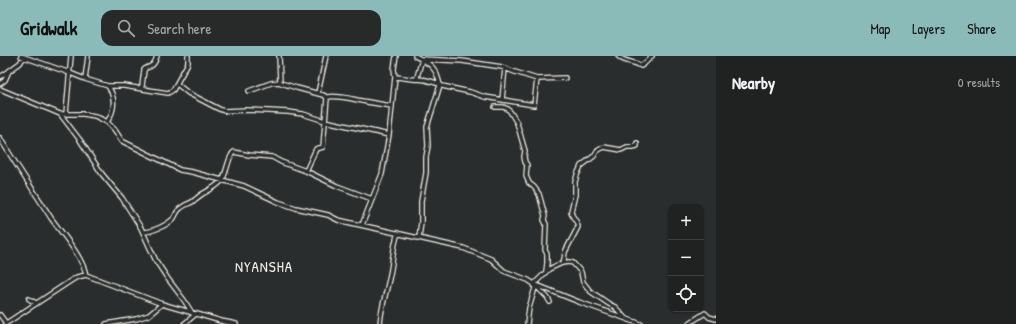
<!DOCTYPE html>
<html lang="en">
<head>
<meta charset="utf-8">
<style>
  :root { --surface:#202222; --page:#282a2a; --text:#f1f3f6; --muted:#a2a4a5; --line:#3d3f40; --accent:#8bbbb9 }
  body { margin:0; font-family:"Patrick Hand",sans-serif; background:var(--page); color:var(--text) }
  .controls { position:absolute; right:12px; bottom:12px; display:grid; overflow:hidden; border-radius:8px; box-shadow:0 1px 3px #0004 }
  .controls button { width:36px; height:36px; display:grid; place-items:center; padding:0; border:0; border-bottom:1px solid var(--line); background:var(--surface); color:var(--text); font:20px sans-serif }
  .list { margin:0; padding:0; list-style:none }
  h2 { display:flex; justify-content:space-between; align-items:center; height:52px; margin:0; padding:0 16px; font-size:17px }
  h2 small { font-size:13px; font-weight:400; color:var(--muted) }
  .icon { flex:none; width:22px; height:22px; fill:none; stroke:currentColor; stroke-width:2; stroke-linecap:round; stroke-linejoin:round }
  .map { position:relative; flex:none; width:716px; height:268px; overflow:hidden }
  header { display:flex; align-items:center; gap:24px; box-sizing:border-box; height:56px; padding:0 20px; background:var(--accent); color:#111 }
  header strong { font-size:19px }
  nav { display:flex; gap:22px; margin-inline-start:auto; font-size:14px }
  .search { width:280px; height:36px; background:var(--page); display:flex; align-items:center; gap:10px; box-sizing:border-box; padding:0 14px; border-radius:12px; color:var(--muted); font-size:15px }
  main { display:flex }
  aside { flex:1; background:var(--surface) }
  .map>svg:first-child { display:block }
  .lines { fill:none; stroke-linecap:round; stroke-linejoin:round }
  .minor-casing { stroke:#f4f1e8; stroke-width:6 }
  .minor { stroke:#2a2d2e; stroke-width:3.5 }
  .labels { text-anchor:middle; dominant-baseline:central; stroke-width:3; stroke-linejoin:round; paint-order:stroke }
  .quarter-label { font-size:15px; letter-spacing:1px; fill:#f4f1e8; stroke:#2a2d2e }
</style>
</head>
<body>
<header>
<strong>Gridwalk</strong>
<div class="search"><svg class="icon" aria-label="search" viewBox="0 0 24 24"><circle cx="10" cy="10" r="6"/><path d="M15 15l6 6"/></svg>Search here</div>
<nav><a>Map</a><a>Layers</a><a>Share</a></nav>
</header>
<main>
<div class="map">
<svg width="716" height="268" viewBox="0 0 716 268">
  <rect width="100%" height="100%" fill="#2a2d2e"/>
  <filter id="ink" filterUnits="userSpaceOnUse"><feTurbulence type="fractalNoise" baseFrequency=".025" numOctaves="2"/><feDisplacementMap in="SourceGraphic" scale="8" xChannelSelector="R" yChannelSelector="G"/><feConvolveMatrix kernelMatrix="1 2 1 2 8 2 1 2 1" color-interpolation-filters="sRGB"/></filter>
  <g filter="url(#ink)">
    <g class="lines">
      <g class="minor-casing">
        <path id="minor" d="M 21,0 L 70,17 L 85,23
          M 88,0 L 85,23 L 108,30 C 116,42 115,54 107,66
          M 279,0 L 280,26 L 281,27 L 297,32 L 323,39 L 325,40 L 327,42 L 323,91 L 316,93 L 306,115
          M 415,0 C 431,8 436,11 440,29 L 442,30 L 470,36 L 485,41 L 534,49 L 537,23
          M 618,0 C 627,8 632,4 641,10 L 645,7 L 652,0
          M 0,21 L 8,16
          M 395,21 C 403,21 410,24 418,23
          M 0,28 L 5,24 L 9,15 L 20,7 L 24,1
          M 177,28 L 188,37 L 219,53 L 224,55 L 247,54 L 288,56 L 303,58 L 325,65 L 389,79
          M 440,28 L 426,24 L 418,23 L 417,21 L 422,3 L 462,5 L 502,11 L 515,16 L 537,23 L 565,22
          M 108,30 L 124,30 L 168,37 L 173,34 L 188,7 L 188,0
          M 140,32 L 142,30 L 144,14 C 146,11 148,12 151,10 C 155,8 156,3 157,0
          M 0,33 L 60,58 L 80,84 L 102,118 L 122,142 L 141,172 L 156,205 L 168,223 L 184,244 L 192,257
          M 249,35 L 271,27 L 280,26
          M 318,37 L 326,0
          M 327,41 C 339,39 351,43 362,45 C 372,47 381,48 391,50
          M 502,44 L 505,12
          M 495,51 L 503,51 L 508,53 L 511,57 L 517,67 L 525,95 L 524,101 L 525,106 L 527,109 L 526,120 L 529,127 L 534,131 L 539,138 L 545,160 L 544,164 L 546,168 L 545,194 L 547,198 L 547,207 L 546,215
          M 60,58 L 83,58 L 95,60 L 107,66 L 114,73 L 122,85 L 180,114 L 192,116 L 244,130 L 278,146 L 296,152 L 328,159 L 338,164 L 463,192 L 491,203 L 504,215 L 528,224 L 534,228 L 579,246 L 641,268
          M 66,58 L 71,0
          M 0,82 C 16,109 34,135 51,162 C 63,179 82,200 86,219
          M 362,169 L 382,118 L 389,79 L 395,21 L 394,13 L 396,0
          M 143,176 C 152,176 168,169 174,162 C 176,159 177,154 181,152 C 184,149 188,148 192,146 C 196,143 200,139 204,137 C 211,133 218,130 222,124 C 227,117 228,100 234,96 L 249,99 L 272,101 L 281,106 L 306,115 L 337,130 L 372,143
          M 419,182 L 421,166 L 421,145 L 426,117 L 426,101 L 428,90 L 427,71 L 440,29
          M 562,207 L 569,206 L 573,207 L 581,216 L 583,226 L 590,235 L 609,248 L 615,251 L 624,261
          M 535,229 L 547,241 L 550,246
          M 29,243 L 36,247
          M 0,259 L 6,267
          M 5,268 L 72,224 L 77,221 L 86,219 L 162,248 L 221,265 L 236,268
          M 106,268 L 136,263 L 149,259 L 162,248
          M 184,268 L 196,258
          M 380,268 C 381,251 387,235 390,218 C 393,205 393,190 398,177
          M 527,268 L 529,252 L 535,232 L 534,228 L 549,213 L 562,207 L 564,204 L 565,196 L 578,171 L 577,167 L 572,159 L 571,155 L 575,139 L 575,126 L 577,119 L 581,110 L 594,100 L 597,95 L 604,91 L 621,94 L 627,91 L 633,91 L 637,90 L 637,87
          M 688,268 L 705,257 L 709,261 L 716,263"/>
      </g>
      <use href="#minor" class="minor"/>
    </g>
  </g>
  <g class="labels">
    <g class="quarter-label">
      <text x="264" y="210">NYANSHA</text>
    </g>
  </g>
</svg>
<div class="controls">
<button>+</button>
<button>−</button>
<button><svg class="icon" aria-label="locate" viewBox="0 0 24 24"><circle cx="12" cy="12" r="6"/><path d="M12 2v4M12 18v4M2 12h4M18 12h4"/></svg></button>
</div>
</div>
<aside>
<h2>Nearby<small>0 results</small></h2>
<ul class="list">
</ul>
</aside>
</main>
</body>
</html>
